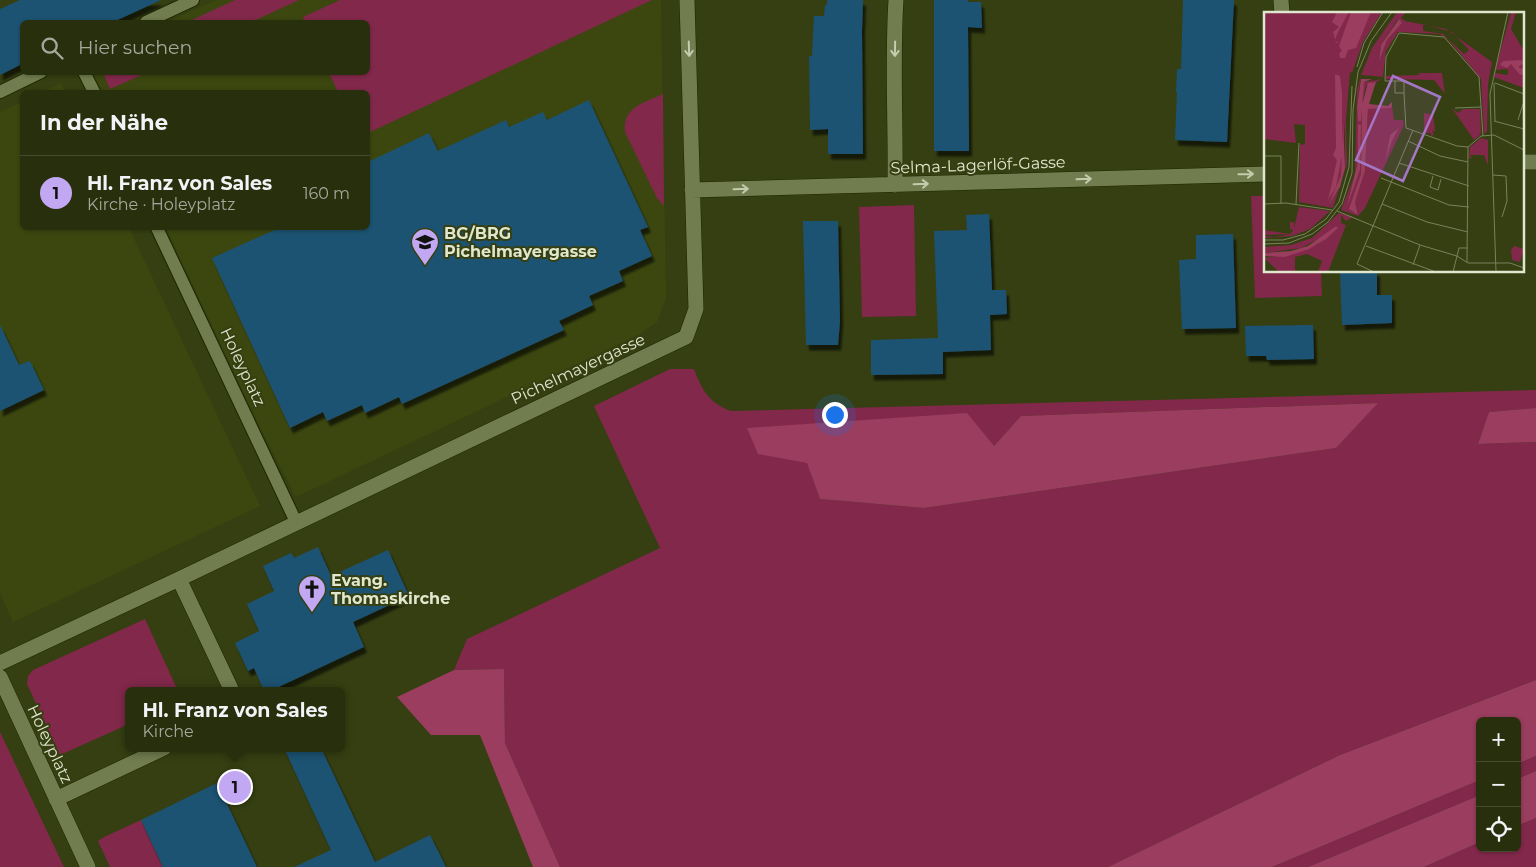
<!DOCTYPE html>
<html lang="de">
<head>
<meta charset="utf-8">
<style>
  :root { --surface:#282f0d; --page:#343b1b; --text:#f1f3f6; --muted:#a5a99d; --line:#444a2e; --accent:#c2a8f2 }
  body { margin:0; font-family:Montserrat,sans-serif; background:var(--page); color:var(--text) }
  .controls { position:absolute; right:15px; bottom:15px; display:grid; overflow:hidden; border-radius:8px; box-shadow:0 1px 4px #0004 }
  .controls button { width:45px; height:45px; display:grid; place-items:center; padding:0; border:0; border-bottom:1px solid var(--line); background:var(--surface); color:var(--text); font:25px sans-serif }
  .you { position:absolute; left:834px; top:414px; width:18px; height:18px; margin:-12px; border:4px solid #fff; border-radius:50%; background:#1a73e8; box-shadow:0 0 0 8px #1a73e833 }
  .badge { display:grid; place-items:center; width:32px; height:32px; border-radius:50%; background:var(--accent); color:#111; font-size:16px; font-weight:700 }
  .pin { position:absolute; translate:-50% -50%; border:2px solid #fff; box-shadow:0 1px 5px #0006 }
  .popup { position:absolute; left:125px; top:687px; width:220px; height:65px; box-sizing:border-box; display:grid; place-content:center; border-radius:8px; background:var(--surface); filter:drop-shadow(0 1px 4px #0005); font-size:16px; white-space:nowrap; color:var(--muted) }
  .popup b { font-size:19px; color:var(--text) }
  .popup::after { content:''; position:absolute; left:50%; top:100%; margin-left:-10px; border:10px solid transparent; border-top-color:var(--surface) }
  .list { margin:0; padding:0; list-style:none }
  h2 { display:flex; justify-content:space-between; align-items:center; height:65px; margin:0; padding:0 20px; font-size:21px }
  h2 small { font-size:16px; font-weight:400; color:var(--muted) }
  .list li { display:grid; grid-template-columns:32px 1fr auto; gap:15px; align-items:center; box-sizing:border-box; height:75px; padding:0 20px; border-top:1px solid var(--line) }
  .list b { display:block; font-size:19px; white-space:nowrap }
  .list p { margin:0; font-size:16px; white-space:nowrap; color:var(--muted) }
  .list em { font-size:16px; font-style:normal; color:var(--muted) }
  .icon { flex:none; width:28px; height:28px; fill:none; stroke:currentColor; stroke-width:2; stroke-linecap:round; stroke-linejoin:round }
  .map { position:relative; flex:none; width:1536px; height:867px; overflow:hidden }
  .search { position:absolute; background:var(--surface); box-shadow:0 1px 4px #0004; left:20px; top:20px; width:350px; height:55px; display:flex; align-items:center; gap:12px; box-sizing:border-box; padding:0 18px; border-radius:8px; color:var(--muted); font-size:19px }
  .panel { position:absolute; background:var(--surface); box-shadow:0 1px 4px #0004; left:20px; top:90px; width:350px; height:140px; border-radius:8px }
  .map>svg:first-child { display:block }
  .built { fill:#3c470f }
  .green { fill:#82284b; fill-rule:evenodd }
  .forest { fill:#9a3d5f }
  .building { fill:#1e5272; filter:url(#shadow) }
  .lines { fill:none; stroke-linecap:round; stroke-linejoin:round }
  .lane-casing { stroke:#1e2503; stroke-width:14 }
  .street-casing { stroke:#1e2503; stroke-width:16 }
  .lane { stroke:#717d4e; stroke-width:12 }
  .street { stroke:#717d4e; stroke-width:15 }
  .oneway { stroke:#c4ccae }
  .labels { text-anchor:middle; dominant-baseline:central; stroke-width:4; stroke-linejoin:round; paint-order:stroke }
  .street-label { font-size:16px; fill:#e0e7ce; stroke:#353f11 }
  .poi-label { font-size:16px; font-weight:bold; fill:#e0e7ce; stroke:#353f11; text-anchor:start }
  .inset-road { fill:none; stroke:#79825d; stroke-width:1 }
  .view { fill:#a377c5; fill-opacity:0.15; stroke:#a377c5; stroke-width:2.5 }
  .inset-edge { fill:none; stroke:#e0e7ce; stroke-width:2.5 }
</style>
</head>
<body>
<div class="map">
<svg width="1536" height="867" viewBox="0 0 1536 867">
  <defs>
    <filter id="shadow"><feDropShadow dx="3" dy="5.5" stdDeviation="1" flood-color="#0009"/></filter>
  </defs>
  <rect width="100%" height="100%" fill="#353f11"/>
  <path class="built" d="M 216,0 L 661,0 L 666,298 L 657,322 L 640,334 L 296,497 L 261,429 L 166,228 L 368,228 L 368,92 L 102,92 L 92,73 L 368,72 L 368,22 L 167,22 Z
    M 61,83 L 65,92 L 42,92 Z
    M 22,102 L 22,228 L 129,228 L 260,506 L 13,622 L 0,593 L 0,112 Z"/>
  <path class="green" d="M 235,0 L 299,0 L 251,22 L 188,22 Z
    M 340,0 L 652,0 L 368,133 L 368,92 L 338,92 L 329,73 L 368,72 L 368,22 L 305,22 L 303,17 Z
    M 103,73 L 146,73 L 110,89 Z
    M 663,94 L 664,206 L 657,198 L 625,132 C 622,107 644,103 663,94 Z
    M 1251,196 L 1265,196 L 1265,271 L 1321,271 L 1322,296 L 1255,298 Z
    M 914,205 L 916,316 L 862,317 L 859,207 Z
    M 670,369 L 694,369 C 702,390 709,403 731,411 L 1536,390 L 1536,408 L 1489,412 L 1478,444 L 1536,442 L 1536,680 L 1340,755 L 1108,867 L 560,867 L 505,743 L 504,669 L 454,670 L 467,639 L 660,548 L 594,406 ZM 1377,403 L 1336,448 L 924,508 L 820,499 L 807,462 L 994,446 L 1021,416 Z
    M 145,619 L 178,691 L 129,691 L 129,724 L 60,755 L 27,684 L 28,676 L 33,670 Z
    M 0,732 L 64,867 L 0,867 Z
    M 1536,756 L 1536,771 L 1517,779 L 1517,764 Z
    M 1480,780 L 1480,795 L 1308,867 L 1272,867 Z
    M 1536,818 L 1536,867 L 1424,867 L 1480,842 L 1480,848 L 1517,848 L 1517,826 Z
    M 141,820 L 163,867 L 110,867 L 98,841 L 104,837 Z"/>
  <path class="forest" d="M 1378,403 L 1336,448 L 924,508 L 820,499 L 807,463 L 758,454 L 747,428 L 967,413 L 994,446 L 1021,416 Z
    M 1536,408 L 1536,442 L 1478,444 L 1489,412 Z
    M 504,669 L 505,743 L 560,867 L 533,867 L 480,735 L 431,735 L 397,697 L 454,670 Z
    M 1536,680 L 1536,756 L 1517,764 L 1517,721 L 1480,721 L 1480,780 L 1272,867 L 1108,867 L 1340,755 Z
    M 1536,771 L 1536,818 L 1517,826 L 1517,779 Z
    M 1480,795 L 1480,842 L 1424,867 L 1308,867 Z"/>
  <path class="building" d="M 20,0 L 161,0 L 113,22 L 22,22 L 22,64 L 0,75 L 0,9 Z
    M 827,0 L 863,0 L 862,31 L 863,154 L 828,154 L 828,129 L 810,130 L 809,56 L 812,56 L 814,16 L 824,16 L 825,5 L 827,5 Z
    M 934,0 L 968,0 L 968,2 L 981,2 L 982,28 L 968,27 L 969,151 L 934,151 Z
    M 1183,0 L 1234,0 L 1227,142 L 1175,140 L 1177,92 L 1176,92 L 1177,69 L 1181,69 Z
    M 589,100 L 648,227 L 640,230 L 652,256 L 619,271 L 623,281 L 589,296 L 593,305 L 559,321 L 564,330 L 402,404 L 399,397 L 365,413 L 362,405 L 327,421 L 323,412 L 290,428 L 212,258 L 279,228 L 368,228 L 368,162 L 429,133 L 438,151 L 506,120 L 509,127 L 543,112 L 547,120 Z
    M 989,214 L 992,290 L 1006,290 L 1007,314 L 990,315 L 991,350 L 943,352 L 943,374 L 871,375 L 871,340 L 938,338 L 934,231 L 967,230 L 966,215 Z
    M 803,221 L 838,221 L 840,321 L 838,345 L 806,345 Z
    M 1233,234 L 1236,328 L 1182,329 L 1179,260 L 1196,259 L 1196,235 Z
    M 1340,271 L 1377,271 L 1377,295 L 1392,295 L 1392,323 L 1342,325 Z
    M 0,325 L 19,365 L 30,361 L 44,390 L 0,411 Z
    M 1313,325 L 1314,359 L 1267,360 L 1266,356 L 1246,356 L 1245,326 Z
    M 318,547 L 331,576 L 388,550 L 409,596 L 353,622 L 364,647 L 270,691 L 264,691 L 254,668 L 248,671 L 235,643 L 259,631 L 247,604 L 274,591 L 263,566 L 291,553 L 294,558 Z
    M 284,748 L 321,748 L 375,862 L 430,835 L 446,867 L 294,867 L 331,850 Z
    M 217,783 L 257,867 L 163,867 L 141,820 Z"/>
  <g class="lines">
    <g class="lane-casing">
      <path id="lane" d="M 146,22 L 193,0
        M 84,72 L 94,92
        M 0,92 L 41,72
        M 157,228 L 296,522"/>
    </g>
    <g class="street-casing">
      <path id="street" d="M 1281,0 L 1282,14
        M 1522,162 L 1536,162
        M 895,185 C 896,123 892,62 896,0
        M 692,190 L 1265,174
        M 179,579 L 686,337 L 696,309 L 687,0
        M 0,663 L 179,579 L 232,691
        M 0,677 L 88,867
        M 56,799 L 164,748"/>
    </g>
    <use href="#lane" class="lane"/>
    <use href="#street" class="street"/>
  </g>
  <defs><path id="oneway-shaft" d="M-6 0H5M1.5-3L5.5 0L1.5 3" fill="none" stroke-width="1.6" stroke-linecap="round" stroke-linejoin="round" transform="scale(1.25)"/></defs>
  <g class="oneway">
    <use href="#oneway-shaft" transform="translate(689 49) rotate(88)"/>
    <use href="#oneway-shaft" transform="translate(895 49) rotate(91)"/>
    <use href="#oneway-shaft" transform="translate(1246 174) rotate(-1)"/>
    <use href="#oneway-shaft" transform="translate(1084 179) rotate(-2)"/>
    <use href="#oneway-shaft" transform="translate(921 184) rotate(-2)"/>
    <use href="#oneway-shaft" transform="translate(741 189) rotate(-2)"/>
  </g>
  <defs>
    <g id="school-pin" transform="scale(1.4375)"><path d="M0 17L-7.5 6A9.5 9.5 0 1 1 7.5 6Z" fill="#c2a8f2" stroke="#353f11"/><path d="M0-5L7-2L0 1L-7-2ZM-4 1L0 2.5L4 1V4Q0 6-4 4Z" fill="#111"/></g>
    <g id="church-pin" transform="scale(1.4375)"><path d="M0 17L-7.5 6A9.5 9.5 0 1 1 7.5 6Z" fill="#c2a8f2" stroke="#353f11"/><path d="M-1.2-6h2.4v3.5h3.3v2.4h-3.3V6h-2.4V-.1h-3.3v-2.4h3.3Z" fill="#111"/></g>
  </defs>
  <g fill-rule="evenodd">
    <use href="#school-pin" x="425" y="242"/>
    <use href="#church-pin" x="312" y="589"/>
  </g>
  <g class="labels">
    <g class="street-label">
      <text transform="translate(978 165) rotate(-2)">Selma-Lagerlöf-Gasse</text>
      <text transform="translate(243 367) rotate(65)">Holeyplatz</text>
      <text transform="translate(578 369) rotate(-25)">Pichelmayergasse</text>
      <text transform="translate(50 744) rotate(65)">Holeyplatz</text>
    </g>
    <g class="poi-label">
      <text x="444" y="233">BG/BRG<tspan x="444" dy="18">Pichelmayergasse</tspan></text>
      <text x="331" y="580">Evang.<tspan x="331" dy="18">Thomaskirche</tspan></text>
    </g>
  </g>
  <g transform="translate(1264 12)">
    <rect width="260" height="260" fill="#353f11"/>
    <path d="M 0,0 L 118,0 L 99,30 L 88,61 L 86,60 L 82,108 L 83,152 L 69,196 L 35,190 L 36,133 L 41,132 L 41,113 L 30,112 L 32,131 L 0,127 ZM 81,109 L 81,156 L 76,175 L 64,194 L 77,163 ZM 133,0 L 142,0 L 137,6 L 141,9 L 182,17 L 228,50 L 224,72 L 223,120 L 220,121 L 217,67 L 184,27 L 175,22 L 134,20 L 122,39 L 119,65 L 97,63 L 93,95 L 96,109 L 97,87 L 100,70 L 119,67 L 102,74 L 98,93 L 97,162 L 87,199 L 94,202 L 91,190 L 101,159 L 104,97 L 128,94 L 130,108 L 139,108 L 140,113 L 101,196 L 94,204 L 77,198 L 91,162 L 93,79 L 97,63 L 108,36 ZM 134,7 L 138,11 L 123,28 L 115,50 L 117,33 ZM 159,12 L 188,20 L 205,38 L 200,42 L 179,22 L 159,19 ZM 95,113 L 96,158 L 82,198 L 94,148 ZM 134,115 L 128,128 L 121,150 L 126,123 ZM 252,0 L 247,17 L 260,39 L 260,76 L 230,65 L 231,61 L 244,63 L 244,57 L 231,58 L 247,1 ZM 155,61 L 178,61 L 181,82 L 170,68 L 122,67 L 122,64 L 155,63 ZM 168,89 L 171,120 L 168,118 L 170,123 L 167,124 L 167,121 L 160,121 L 160,101 L 169,103 ZM 188,96 L 194,101 L 199,97 L 216,97 L 217,122 L 210,128 ZM 217,126 L 224,128 L 224,153 L 220,143 L 206,143 L 208,146 L 205,146 L 206,135 ZM 35,195 L 66,199 L 46,217 L 28,224 L 0,226 L 0,224 L 10,225 L 27,222 L 0,223 L 0,218 L 26,222 L 29,218 L 26,217 L 26,210 L 30,210 L 30,216 ZM 75,201 L 89,205 L 82,209 L 77,203 L 77,211 L 82,213 L 64,260 L 54,260 L 58,249 L 43,242 L 31,245 L 31,260 L 14,259 L 0,246 L 28,242 L 54,232 L 72,214 L 60,224 L 37,236 L 0,241 L 0,235 L 27,233 L 48,226 ZM 250,234 L 260,237 L 256,250 L 248,248 L 247,238 Z" fill="#82284b" fill-rule="evenodd"/>
    <path d="M 73,0 L 85,0 L 74,20 L 71,28 L 74,31 L 72,31 L 69,20 L 75,15 L 68,10 ZM 87,0 L 107,0 L 92,36 L 84,38 L 81,46 L 76,46 L 75,41 L 78,39 L 75,34 ZM 135,7 L 138,11 L 123,28 L 115,50 L 117,33 ZM 257,48 L 260,51 L 254,55 L 259,57 L 260,62 L 256,63 L 247,52 L 243,56 L 236,53 L 239,49 ZM 71,62 L 76,64 L 78,81 L 78,142 L 72,175 L 64,188 L 73,148 L 69,143 L 72,136 ZM 97,67 L 108,67 L 100,70 L 97,109 L 94,109 L 93,95 ZM 112,70 L 105,92 L 124,94 L 128,90 L 128,94 L 127,96 L 104,97 L 101,159 L 91,190 L 94,203 L 85,197 L 97,162 L 98,93 L 104,71 ZM 79,109 L 81,156 L 76,175 L 64,194 L 77,163 ZM 94,112 L 97,113 L 96,158 L 82,198 L 94,149 ZM 135,115 L 128,129 L 121,150 L 126,123 ZM 72,214 L 74,216 L 62,227 L 45,237 L 21,245 L 0,244 L 0,241 L 27,239 L 44,234 Z" fill="#9a3d5f"/>
    <path class="inset-road" d="M 93,55 L 100,31 L 119,0M 131,69 L 131,81 L 140,81 L 140,69 L 121,69 L 122,45 L 135,21 L 180,25 L 215,65 L 219,124M 230,71 L 231,109M 231,71 L 260,82M 140,81 L 142,116 L 193,134 L 204,135 L 217,124 L 230,123 L 260,138M 191,96 L 217,95M 254,108 L 260,89M 230,109 L 260,117M 144,129 L 176,144 L 204,150M 0,144 L 17,144 L 17,192M 135,151 L 205,174M 229,163 L 242,164 L 243,189 L 238,205M 169,164 L 166,175 L 174,178 L 177,167M 117,166 L 185,193 L 205,195M 0,192 L 22,191 L 68,198M 32,192 L 35,131M 118,192 L 163,210 L 204,220M 73,199 L 156,233 L 193,244 L 204,251 L 246,251 L 260,256M 0,228 L 19,228 L 41,222 L 62,207 L 75,190 L 85,155 L 88,74M 0,232 L 25,231 L 48,222 L 64,210 L 78,192 L 88,161 L 89,98 L 94,60 L 107,29 L 128,0M 102,234 L 172,260M 203,250 L 204,135M 149,253 L 156,233M 110,260 L 93,252 L 149,118M 189,260 L 195,236 L 204,236M 232,260 L 226,82 L 244,0"/>
    <path class="view" d="M 129,64 L 176,85 L 139,169 L 92,148 Z"/>
    <rect width="260" height="260" class="inset-edge"/>
  </g>
</svg>
<div class="controls">
<button>+</button>
<button>−</button>
<button><svg class="icon" aria-label="locate" viewBox="0 0 24 24"><circle cx="12" cy="12" r="6"/><path d="M12 2v4M12 18v4M2 12h4M18 12h4"/></svg></button>
</div>
<div class="you"></div>
<div class="pin badge" style="left:235px;top:787px">1</div>
<div class="popup"><b>Hl. Franz von Sales</b>Kirche</div>
<div class="search"><svg class="icon" aria-label="search" viewBox="0 0 24 24"><circle cx="10" cy="10" r="6"/><path d="M15 15l6 6"/></svg>Hier suchen</div>
<section class="panel">
<h2>In der Nähe<small></small></h2>
<ul class="list">
<li><span class="badge">1</span><div><b>Hl. Franz von Sales</b><p>Kirche · Holeyplatz</p></div><em>160 m</em></li>
</ul>
</section>
</div>
</body>
</html>
